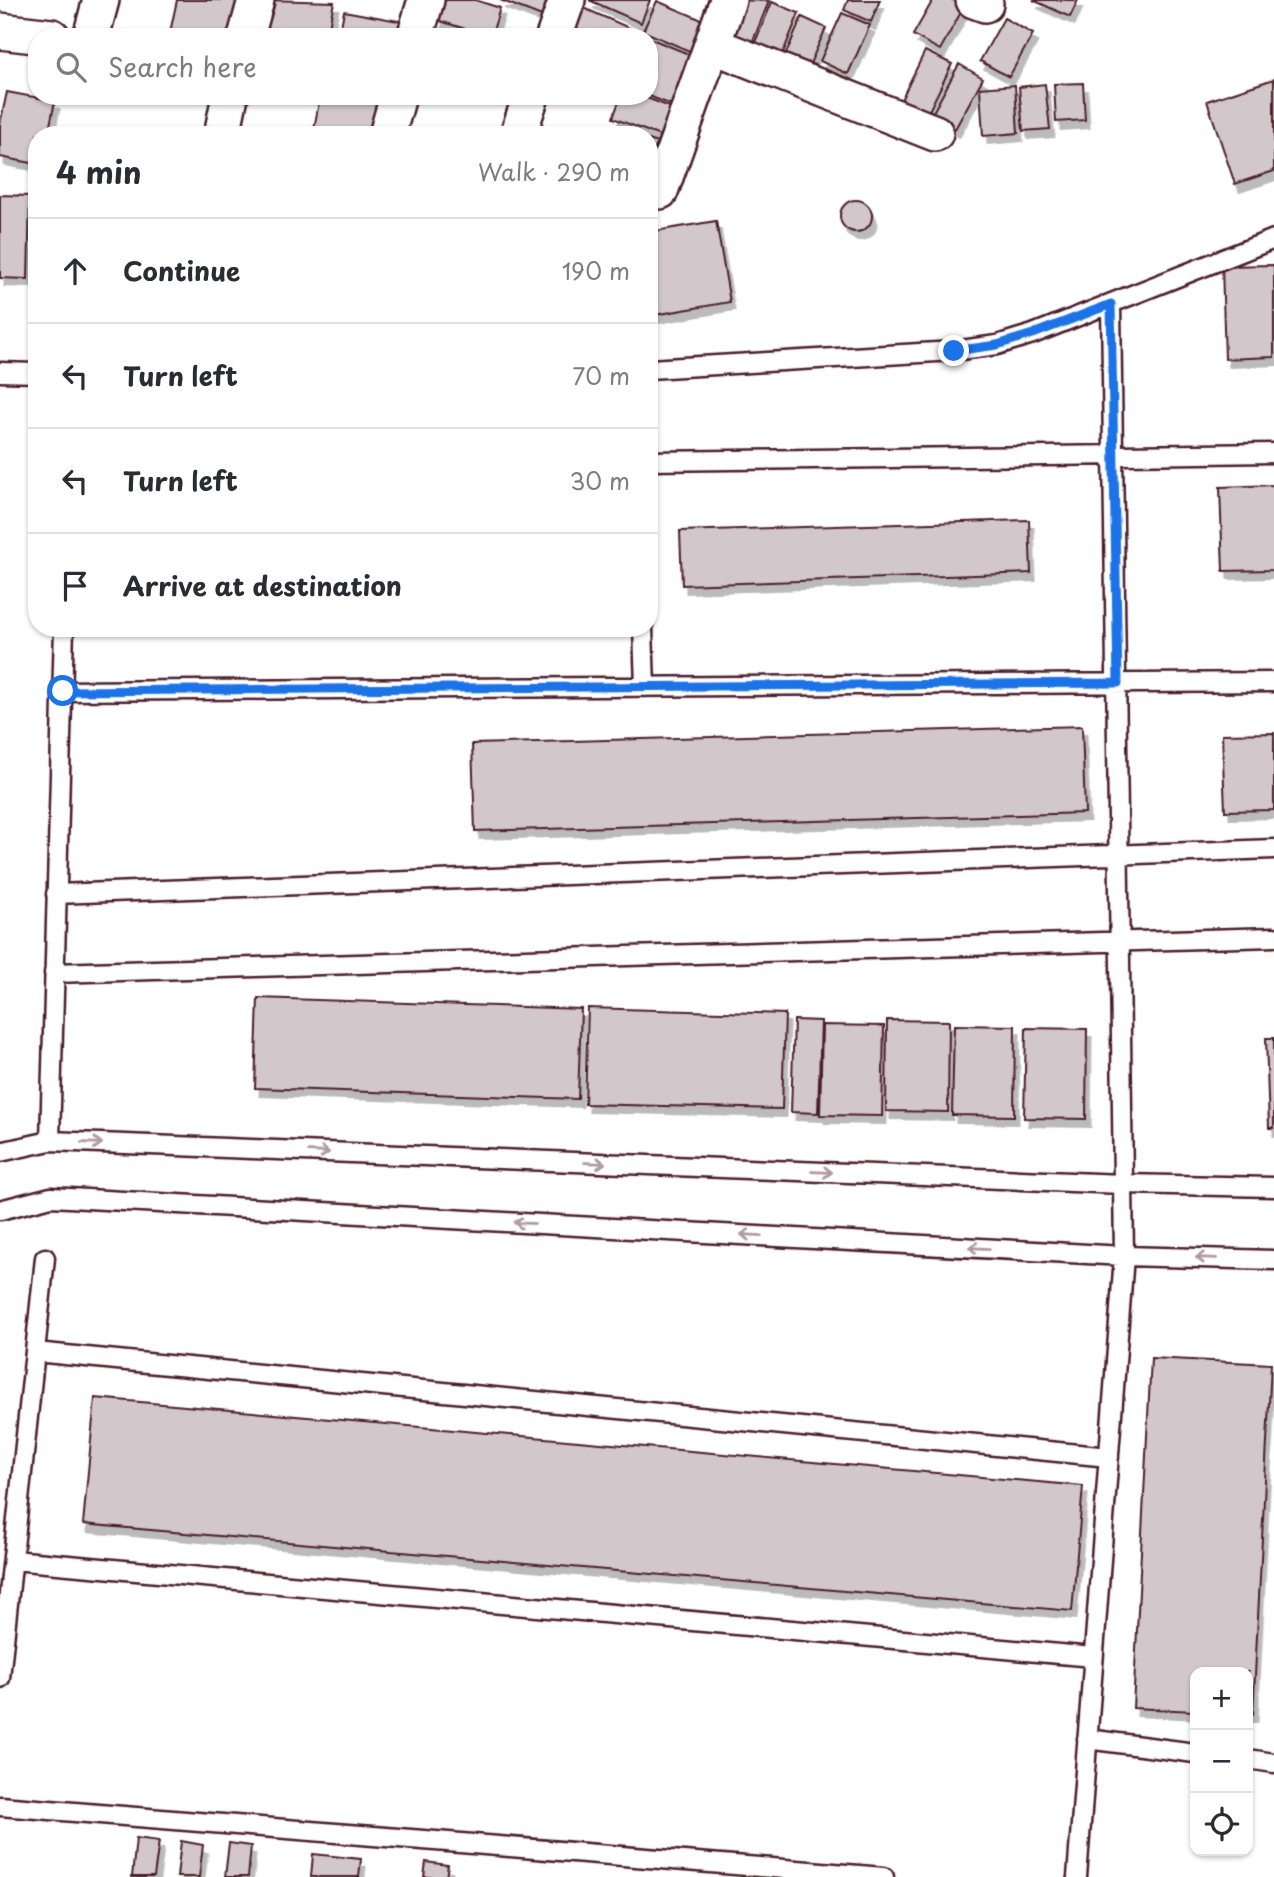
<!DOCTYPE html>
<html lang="en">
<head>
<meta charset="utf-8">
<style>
  :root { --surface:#fff; --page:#f7f7f7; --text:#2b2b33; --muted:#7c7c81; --line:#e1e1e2 }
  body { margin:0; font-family:"Playpen Sans",sans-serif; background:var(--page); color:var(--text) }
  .controls { position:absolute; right:21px; bottom:21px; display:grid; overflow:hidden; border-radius:14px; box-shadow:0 2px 5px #0004 }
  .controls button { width:63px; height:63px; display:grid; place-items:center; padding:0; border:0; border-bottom:2px solid var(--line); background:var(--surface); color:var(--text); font:35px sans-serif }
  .stop { position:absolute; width:21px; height:21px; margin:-16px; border:5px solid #1a73e8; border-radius:50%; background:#fff }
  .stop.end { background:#1a73e8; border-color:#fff; box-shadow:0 2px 7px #0008 }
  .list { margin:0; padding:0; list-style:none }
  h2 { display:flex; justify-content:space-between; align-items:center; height:91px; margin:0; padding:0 28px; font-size:30px }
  h2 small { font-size:23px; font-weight:400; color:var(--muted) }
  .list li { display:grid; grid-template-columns:46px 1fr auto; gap:21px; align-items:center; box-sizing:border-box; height:105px; padding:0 28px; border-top:2px solid var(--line) }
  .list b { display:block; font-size:26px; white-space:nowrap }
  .list em { font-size:23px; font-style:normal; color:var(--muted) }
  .icon { flex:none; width:38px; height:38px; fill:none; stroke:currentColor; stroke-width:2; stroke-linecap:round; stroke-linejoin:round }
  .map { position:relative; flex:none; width:1274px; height:1877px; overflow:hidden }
  .search { position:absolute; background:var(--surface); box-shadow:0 2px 5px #0004; left:28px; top:28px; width:630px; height:77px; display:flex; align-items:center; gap:18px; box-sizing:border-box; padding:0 24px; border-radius:28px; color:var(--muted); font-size:26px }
  .panel { position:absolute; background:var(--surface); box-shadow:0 2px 5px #0004; left:28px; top:126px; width:630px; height:511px; border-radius:28px }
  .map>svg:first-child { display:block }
  .building { fill:#d2c7cb; stroke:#4a1f2b; stroke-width:2; filter:url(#shadow) }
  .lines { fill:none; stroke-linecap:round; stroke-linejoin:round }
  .lane-casing { stroke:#4a1f2b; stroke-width:23 }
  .street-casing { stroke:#4a1f2b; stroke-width:40 }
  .lane { stroke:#fff; stroke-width:18 }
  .street { stroke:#fff; stroke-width:35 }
  .oneway { stroke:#ae9aa0 }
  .route { stroke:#1a73e8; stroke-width:9 }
</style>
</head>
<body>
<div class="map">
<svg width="1274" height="1877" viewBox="0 0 1274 1877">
  <defs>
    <filter id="shadow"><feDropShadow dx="4.5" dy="8" stdDeviation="0" flood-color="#0004"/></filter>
  </defs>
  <rect width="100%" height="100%" fill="#fff"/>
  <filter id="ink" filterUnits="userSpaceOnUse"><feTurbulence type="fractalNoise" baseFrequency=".0143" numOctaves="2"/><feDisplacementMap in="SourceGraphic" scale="14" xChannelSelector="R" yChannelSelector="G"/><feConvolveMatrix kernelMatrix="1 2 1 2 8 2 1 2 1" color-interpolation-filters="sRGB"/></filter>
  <g filter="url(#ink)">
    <path class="building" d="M 177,0 L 245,0 L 237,37 L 169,37 Z
      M 268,0 L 334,2 L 327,37 L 261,37 Z
      M 443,0 L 475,0 L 500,8 L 491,37 L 437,20 Z
      M 500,0 L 554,0 L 547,18 Z
      M 589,0 L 650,0 L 641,23 Z
      M 731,0 L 769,1 L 748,53 L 715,40 Z
      M 848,0 L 880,0 L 871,22 L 844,10 Z
      M 933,0 L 956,0 L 965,5 L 940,50 L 913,35 Z
      M 1033,0 L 1078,0 L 1070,17 Z
      M 657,1 L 707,22 L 694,53 L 643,31 Z
      M 772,2 L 799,13 L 778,65 L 750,54 Z
      M 579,6 L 643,34 L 642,37 L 566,37 Z
      M 344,11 L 404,22 L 401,37 L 339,37 Z
      M 842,13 L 870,25 L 848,74 L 820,61 Z
      M 802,17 L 826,28 L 804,77 L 780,67 Z
      M 1004,18 L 1033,34 L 1009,77 L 980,61 Z
      M 649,38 L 696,57 L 674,106 L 649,96 Z
      M 925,51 L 952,64 L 927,115 L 900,102 Z
      M 959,64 L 983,78 L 955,129 L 931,116 Z
      M 1274,79 L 1274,171 L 1235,184 L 1207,101 Z
      M 1083,83 L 1085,120 L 1056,122 L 1054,84 Z
      M 1045,84 L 1050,129 L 1023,131 L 1019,87 Z
      M 1015,85 L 1018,133 L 983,136 L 980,88 Z
      M 7,92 L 55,101 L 48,135 L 37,135 L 37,164 L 0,157 L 0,124 Z
      M 320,96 L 364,96 L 387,101 L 380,135 L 313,135 Z
      M 621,96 L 642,96 L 677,110 L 665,138 L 613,118 Z
      M 609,126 L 635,135 L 606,135 Z
      M 649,140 L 663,145 L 649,176 Z
      M 0,195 L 30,196 L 28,279 L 0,278 Z
      M840 216a16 16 0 1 1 32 0a16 16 0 1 1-32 0Z
      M 716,221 L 730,302 L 654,315 L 649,286 L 649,232 Z
      M 1274,265 L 1274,357 L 1225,359 L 1222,266 Z
      M 1274,485 L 1274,570 L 1223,571 L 1220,487 Z
      M 1029,520 L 1031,573 L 682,585 L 680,531 Z
      M 1082,726 L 1085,813 L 475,831 L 472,744 Z
      M 1274,733 L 1274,810 L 1225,811 L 1222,734 Z
      M 258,998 L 581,1009 L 578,1099 L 255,1088 Z
      M 588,1008 L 785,1014 L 782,1109 L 585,1104 Z
      M 794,1020 L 821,1021 L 818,1113 L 791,1112 Z
      M 887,1020 L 949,1021 L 948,1112 L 886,1111 Z
      M 822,1025 L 884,1026 L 882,1116 L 820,1115 Z
      M 954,1025 L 1015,1026 L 1014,1116 L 952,1115 Z
      M 1026,1028 L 1087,1029 L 1086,1119 L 1024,1118 Z
      M 1266,1038 L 1274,1038 L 1274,1128 L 1269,1128 Z
      M 1151,1358 L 1271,1364 L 1253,1714 L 1248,1714 L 1248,1672 L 1195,1672 L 1195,1711 L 1133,1708 Z
      M 95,1398 L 1083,1486 L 1072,1611 L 83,1524 Z
      M 136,1838 L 159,1841 L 154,1877 L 132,1877 Z
      M 181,1841 L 203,1845 L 199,1877 L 177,1877 Z
      M 229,1843 L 251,1846 L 248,1877 L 225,1877 Z
      M 313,1854 L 361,1859 L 359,1877 L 311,1877 Z
      M 426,1862 L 448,1865 L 446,1877 L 424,1877 Z"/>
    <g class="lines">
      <g class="lane-casing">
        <path id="lane" d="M 649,369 L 954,351 L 997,345 L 1033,334 L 1274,239
          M 0,372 L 37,373
          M 649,461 L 1274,453
          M 643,628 L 645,687
          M 63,691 L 1274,682
          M 56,894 L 1274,849
          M 54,973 L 1274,937
          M 50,1141 L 64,628
          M 0,1152 L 50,1141 L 1123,1184 L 1274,1187
          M 0,1210 L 51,1197 L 1124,1256 L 1274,1260
          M 35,1352 L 1109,1457
          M 13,1560 L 1093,1657
          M 0,1678 L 45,1258
          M 1087,1739 L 1195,1753
          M 1248,1759 L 1274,1763
          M 0,1806 L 884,1877
          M 1077,1877 L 1124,1256 L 1111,304"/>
      </g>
      <g class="street-casing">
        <path id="street" d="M 974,0 L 985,4
          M 0,31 L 52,37
          M 91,37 L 101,0
          M 246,37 L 256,0
          M 415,37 L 426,0
          M 554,37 L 567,0
          M 712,45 L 935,133
          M 222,135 L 230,96
          M 387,135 L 398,96
          M 518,135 L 531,96
          M 660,191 L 728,0"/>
      </g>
      <use href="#lane" class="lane"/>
      <use href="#street" class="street"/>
    </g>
    <defs><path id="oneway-shaft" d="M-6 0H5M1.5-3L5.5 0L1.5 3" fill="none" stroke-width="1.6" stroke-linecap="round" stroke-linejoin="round" transform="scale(1.75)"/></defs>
    <g class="oneway">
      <use href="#oneway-shaft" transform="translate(92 1143) rotate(2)"/>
      <use href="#oneway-shaft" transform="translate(319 1152) rotate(2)"/>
      <use href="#oneway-shaft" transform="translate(595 1163) rotate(2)"/>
      <use href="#oneway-shaft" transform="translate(822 1172) rotate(2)"/>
      <use href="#oneway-shaft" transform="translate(524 1223) rotate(-177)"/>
      <use href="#oneway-shaft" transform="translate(751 1235) rotate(-177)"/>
      <use href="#oneway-shaft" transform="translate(979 1248) rotate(-177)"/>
      <use href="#oneway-shaft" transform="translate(1206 1258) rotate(-178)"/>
    </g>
  </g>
  <g class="lines" filter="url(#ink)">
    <path class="route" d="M 63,691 L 1118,683 L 1111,304 L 1033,334 L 997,345 L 954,351"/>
  </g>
</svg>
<div class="controls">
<button>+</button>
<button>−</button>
<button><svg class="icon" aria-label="locate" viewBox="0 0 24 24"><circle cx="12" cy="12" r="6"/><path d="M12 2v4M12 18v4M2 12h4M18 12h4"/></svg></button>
</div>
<div class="stop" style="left:63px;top:691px"></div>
<div class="stop end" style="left:954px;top:351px"></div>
<div class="search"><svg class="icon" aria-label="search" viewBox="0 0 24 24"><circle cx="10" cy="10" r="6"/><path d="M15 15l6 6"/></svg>Search here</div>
<section class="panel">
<h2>4 min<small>Walk · 290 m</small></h2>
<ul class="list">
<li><svg class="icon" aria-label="ahead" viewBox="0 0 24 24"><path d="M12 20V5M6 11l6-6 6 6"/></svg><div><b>Continue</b></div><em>190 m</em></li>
<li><svg class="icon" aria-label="left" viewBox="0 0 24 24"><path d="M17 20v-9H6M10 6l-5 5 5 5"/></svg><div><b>Turn left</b></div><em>70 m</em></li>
<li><svg class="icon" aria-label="left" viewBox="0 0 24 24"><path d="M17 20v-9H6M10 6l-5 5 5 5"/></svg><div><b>Turn left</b></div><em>30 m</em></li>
<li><svg class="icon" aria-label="arrive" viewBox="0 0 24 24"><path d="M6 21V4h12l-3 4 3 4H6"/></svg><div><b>Arrive at destination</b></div></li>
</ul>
</section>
</div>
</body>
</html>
